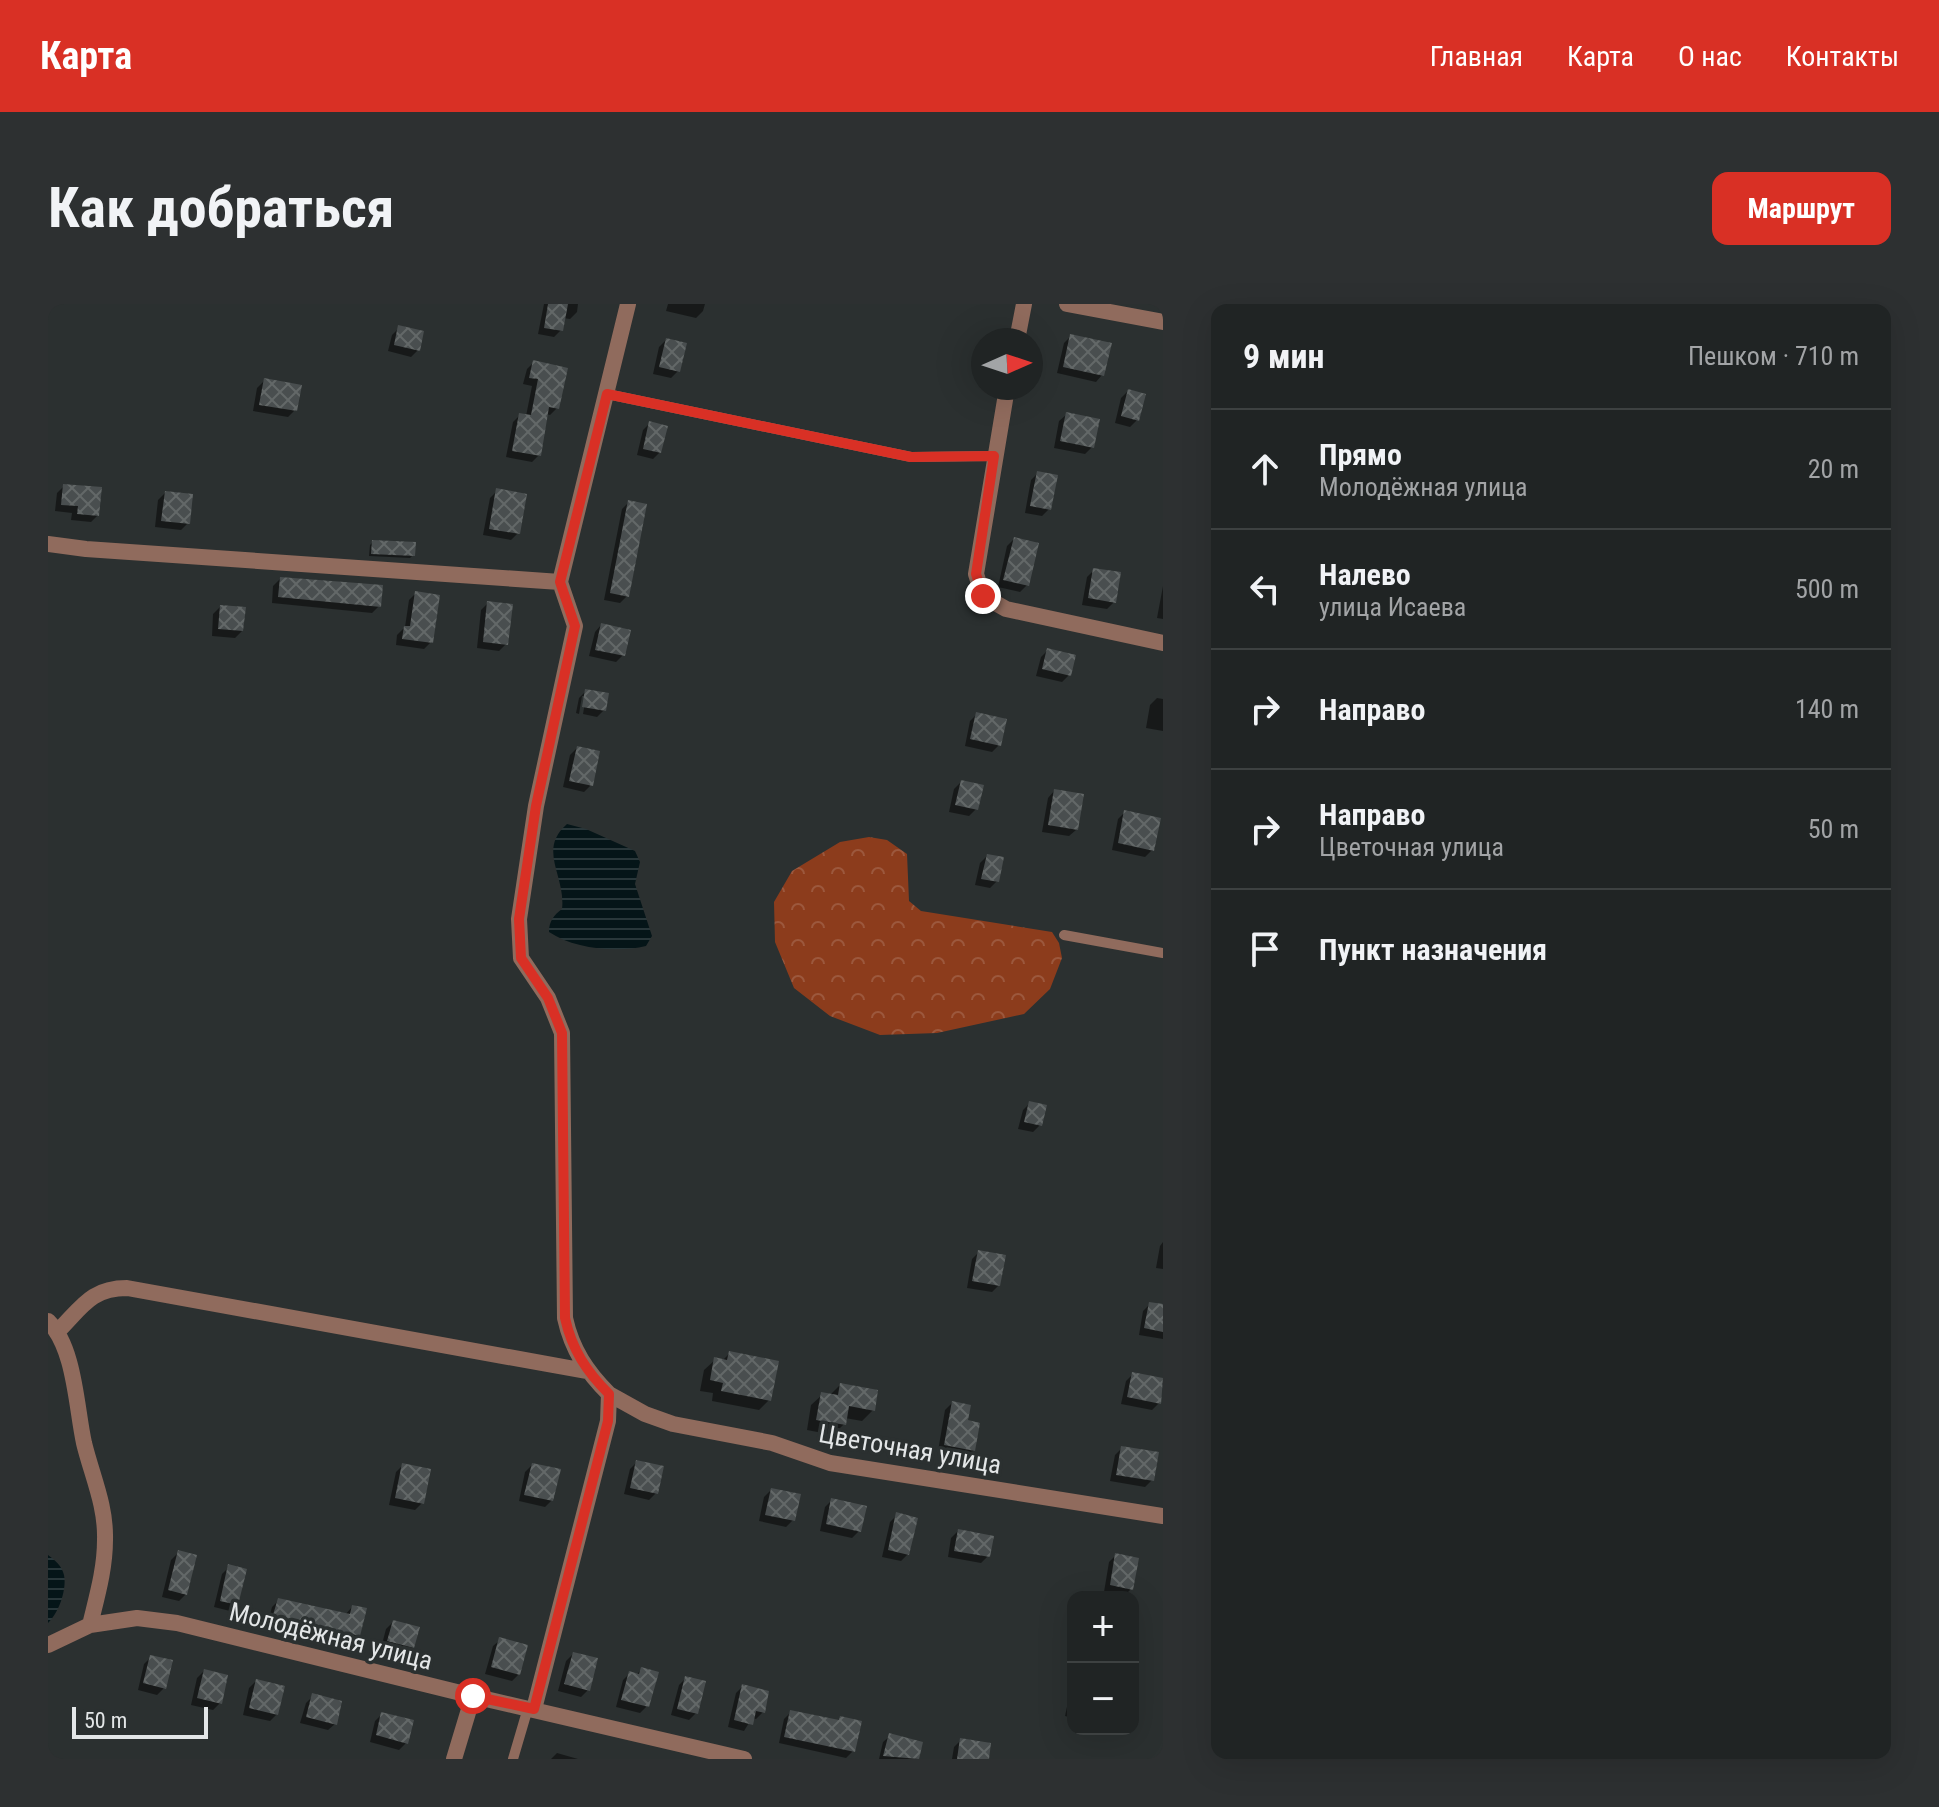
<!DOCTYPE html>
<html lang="ru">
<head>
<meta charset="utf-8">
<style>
  :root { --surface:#202424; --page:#2d3031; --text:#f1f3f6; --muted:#a2a4a6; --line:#3d4141; --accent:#d93025 }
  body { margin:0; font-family:"Roboto Condensed",sans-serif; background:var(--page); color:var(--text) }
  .controls { position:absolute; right:24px; bottom:24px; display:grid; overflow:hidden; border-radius:16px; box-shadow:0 8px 32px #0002 }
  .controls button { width:72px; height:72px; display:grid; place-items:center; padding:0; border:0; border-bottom:2px solid var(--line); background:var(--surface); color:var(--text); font:40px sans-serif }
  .compass { position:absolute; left:923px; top:24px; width:72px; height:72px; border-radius:50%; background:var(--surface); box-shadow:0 8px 32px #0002; rotate:87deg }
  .scale { position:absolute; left:24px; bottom:20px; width:136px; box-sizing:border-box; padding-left:8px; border:4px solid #e3e6e7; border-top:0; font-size:22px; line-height:28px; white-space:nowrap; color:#e3e6e7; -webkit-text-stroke:6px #2b3030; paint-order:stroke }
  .stop { position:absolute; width:24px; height:24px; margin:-18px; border:6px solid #d93025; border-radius:50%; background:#fff }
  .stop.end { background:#d93025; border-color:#fff; box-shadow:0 2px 8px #0008 }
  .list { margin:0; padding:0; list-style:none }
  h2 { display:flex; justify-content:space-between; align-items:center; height:104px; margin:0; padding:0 32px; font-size:34px }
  h2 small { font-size:26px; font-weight:400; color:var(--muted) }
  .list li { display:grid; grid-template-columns:52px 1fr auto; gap:24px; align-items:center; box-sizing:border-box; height:120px; padding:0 32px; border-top:2px solid var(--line) }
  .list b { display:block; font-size:30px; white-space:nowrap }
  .list p { margin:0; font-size:26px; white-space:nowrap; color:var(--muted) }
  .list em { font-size:26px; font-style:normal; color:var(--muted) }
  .icon { flex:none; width:44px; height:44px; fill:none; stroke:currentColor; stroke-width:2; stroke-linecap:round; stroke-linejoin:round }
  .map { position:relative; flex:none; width:1115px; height:1455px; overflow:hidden; border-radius:16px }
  header { display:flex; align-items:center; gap:48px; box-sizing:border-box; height:112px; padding:0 40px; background:var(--accent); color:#fff }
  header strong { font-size:38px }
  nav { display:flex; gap:44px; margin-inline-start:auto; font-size:28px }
  .intro { display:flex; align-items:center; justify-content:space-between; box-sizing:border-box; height:192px; padding:0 48px }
  h1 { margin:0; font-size:56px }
  .button { padding:20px 36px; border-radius:16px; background:var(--accent); color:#fff; font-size:28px; font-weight:700 }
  main { display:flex; gap:48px; padding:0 48px }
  aside { flex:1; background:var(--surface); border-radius:16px; box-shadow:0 8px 32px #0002 }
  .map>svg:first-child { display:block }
  .forest { fill:url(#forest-crowns) }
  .water { fill:url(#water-rules) }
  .shadow { fill:#0007 }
  .building { fill:url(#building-cross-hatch) }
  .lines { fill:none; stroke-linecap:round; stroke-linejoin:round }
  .service { stroke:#906b5d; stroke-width:10 }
  .minor { stroke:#906b5d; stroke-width:16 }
  .route { stroke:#d93025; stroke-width:10 }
  .labels { text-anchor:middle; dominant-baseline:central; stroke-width:7; stroke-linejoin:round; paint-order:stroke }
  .street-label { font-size:26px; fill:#e3e6e7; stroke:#2b3030 }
</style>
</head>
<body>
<header>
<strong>Карта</strong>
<nav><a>Главная</a><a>Карта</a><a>О нас</a><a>Контакты</a></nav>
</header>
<div class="intro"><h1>Как добраться</h1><a class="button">Маршрут</a></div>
<main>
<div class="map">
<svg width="1115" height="1455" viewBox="0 0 1115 1455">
  <defs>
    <pattern id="forest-crowns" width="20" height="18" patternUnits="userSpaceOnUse" patternTransform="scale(2)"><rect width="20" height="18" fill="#8c3c1c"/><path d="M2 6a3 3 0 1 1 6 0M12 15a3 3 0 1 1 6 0" fill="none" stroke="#9c583d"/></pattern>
    <pattern id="water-rules" width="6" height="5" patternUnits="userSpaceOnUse" patternTransform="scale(2)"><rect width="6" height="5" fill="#051518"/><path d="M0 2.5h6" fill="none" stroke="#29373a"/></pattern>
    <pattern id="building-cross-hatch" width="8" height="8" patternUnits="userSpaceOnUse" patternTransform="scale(2)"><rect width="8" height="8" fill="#494e4f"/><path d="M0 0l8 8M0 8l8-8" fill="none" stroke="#636868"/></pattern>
  </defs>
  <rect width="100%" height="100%" fill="#2b3030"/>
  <path class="forest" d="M 821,533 L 839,536 L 859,550 L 861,597 L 873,607 L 1004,628 L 1011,639 L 1014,654 L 1002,685 L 976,710 L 889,729 L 832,731 L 782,712 L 746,684 L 727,638 L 726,598 L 744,567 L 792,538 Z"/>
  <path class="water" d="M 519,520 L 538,525 L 587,547 L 592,558 L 587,580 L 604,632 L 598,642 C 569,649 526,645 501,628 C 501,617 506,611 514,605 C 518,572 489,546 519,520 Z
    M 0,1251 C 7,1256 14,1262 16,1271 C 19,1285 11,1309 0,1319 Z"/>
  <path class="shadow" d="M 496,0 L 530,0 L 529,8 L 522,15 L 515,14 L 513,26 L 506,33 L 490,30 Z
    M 620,0 L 657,0 L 655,7 L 648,14 L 618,7 Z
    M 351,24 L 370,46 L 363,53 L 340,47 L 344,31 Z
    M 1023,32 L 1054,71 L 1048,78 L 1009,69 L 1016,39 Z
    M 618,36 L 630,67 L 623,74 L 605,70 L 611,43 Z
    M 486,58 L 509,104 L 502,111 L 498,110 L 491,151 L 484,158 L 458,153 L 465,118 L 472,111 L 478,112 L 484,82 L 475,80 L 479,65 Z
    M 216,77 L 247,106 L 240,113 L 205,107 L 209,84 Z
    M 1080,87 L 1089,116 L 1082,123 L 1067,119 L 1073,94 Z
    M 1018,111 L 1044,143 L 1037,150 L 1006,144 L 1011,117 Z
    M 602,119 L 612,148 L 605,155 L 589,151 L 595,126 Z
    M 990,169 L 1001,205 L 994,212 L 977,209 L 983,176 Z
    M 16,182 L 50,211 L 43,218 L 23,216 L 24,209 L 7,207 L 9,189 Z
    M 449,187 L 470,229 L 463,236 L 435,231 L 442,194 Z
    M 117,189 L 140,219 L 133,226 L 107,223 L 110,196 Z
    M 581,198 L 579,292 L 572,299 L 556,296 L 574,205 Z
    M 966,235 L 979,281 L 972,288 L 950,283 L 959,242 Z
    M 325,238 L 365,251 L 362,254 L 321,252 L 322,241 Z
    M 1046,266 L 1066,298 L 1059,305 L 1034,301 L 1039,273 Z
    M 232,275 L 331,302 L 324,309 L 224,299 L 225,282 Z
    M 1115,282 L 1115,315 L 1109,314 Z
    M 368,289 L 383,338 L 376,345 L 348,341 L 349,331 L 357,323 L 361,296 Z
    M 440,299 L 458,340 L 451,347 L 429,344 L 433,306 Z
    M 172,303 L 194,327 L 187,334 L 164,332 L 165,310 Z
    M 553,321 L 575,351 L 568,358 L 541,352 L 547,328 Z
    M 1000,346 L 1021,371 L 1014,378 L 988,372 L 993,353 Z
    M 538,387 L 556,406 L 549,413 L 535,410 L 538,392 L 534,392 L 531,410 L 528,409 L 531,394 Z
    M 1109,394 L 1115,395 L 1115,427 L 1098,424 L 1102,401 Z
    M 929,410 L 951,441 L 944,448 L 917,442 L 922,417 Z
    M 529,444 L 543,481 L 536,488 L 515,483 L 522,451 Z
    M 913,478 L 928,505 L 921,512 L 901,508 L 906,485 Z
    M 1006,487 L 1028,526 L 1021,532 L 994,528 L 1000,494 Z
    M 1077,508 L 1104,546 L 1097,553 L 1064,546 L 1070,515 Z
    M 939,552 L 949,577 L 942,584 L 927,581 L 932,559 Z
    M 982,799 L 992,821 L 985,828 L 970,825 L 975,806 Z
    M 1115,938 L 1115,965 L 1108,964 L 1112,942 Z
    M 931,948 L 951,981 L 944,988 L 919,984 L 924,955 Z
    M 1102,1000 L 1115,1003 L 1115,1035 L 1091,1031 L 1095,1007 Z
    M 682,1049 L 721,1096 L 711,1106 L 664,1097 L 665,1089 L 652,1087 L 656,1066 L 667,1056 L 674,1057 Z
    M 1085,1070 L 1115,1076 L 1111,1099 L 1104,1106 L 1073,1100 L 1078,1077 Z
    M 792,1081 L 825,1106 L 814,1117 L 797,1114 L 796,1120 L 785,1131 L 759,1126 L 763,1101 L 774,1091 L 781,1092 Z
    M 904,1099 L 918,1118 L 926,1146 L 919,1153 L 890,1147 L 897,1106 Z
    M 1074,1144 L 1104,1176 L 1097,1183 L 1062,1177 L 1067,1151 Z
    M 589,1158 L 608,1189 L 601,1196 L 576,1190 L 582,1165 Z
    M 355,1161 L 374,1199 L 367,1206 L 341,1201 L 348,1168 Z
    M 484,1161 L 504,1196 L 497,1203 L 471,1197 L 477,1168 Z
    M 723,1186 L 745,1216 L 738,1223 L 711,1217 L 716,1193 Z
    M 784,1196 L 811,1227 L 804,1234 L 772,1227 L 777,1203 Z
    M 849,1211 L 860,1250 L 853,1257 L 834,1253 L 842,1218 Z
    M 910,1227 L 940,1252 L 933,1259 L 900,1253 L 903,1234 Z
    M 130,1249 L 138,1290 L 131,1297 L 114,1293 L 123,1256 Z
    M 1068,1251 L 1083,1285 L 1076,1292 L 1056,1288 L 1061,1258 Z
    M 181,1263 L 189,1300 L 182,1307 L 166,1303 L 174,1270 Z
    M 231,1296 L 297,1311 L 304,1303 L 311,1331 L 304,1338 L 220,1318 L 224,1303 Z
    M 345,1318 L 365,1343 L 358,1350 L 333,1344 L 338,1325 Z
    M 452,1336 L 471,1370 L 464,1377 L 437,1370 L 445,1342 Z
    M 525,1350 L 540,1386 L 533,1393 L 510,1387 L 518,1357 Z
    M 103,1353 L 116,1384 L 109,1391 L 90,1386 L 96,1360 Z
    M 594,1365 L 599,1402 L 592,1409 L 568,1403 L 575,1376 L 582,1369 L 588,1371 Z
    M 156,1367 L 172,1399 L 165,1406 L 143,1401 L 149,1374 Z
    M 638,1374 L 648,1409 L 641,1416 L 623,1411 L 631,1381 Z
    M 1025,1375 L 1025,1414 L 1017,1412 Z
    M 208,1377 L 229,1410 L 222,1417 L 195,1411 L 201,1384 Z
    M 695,1382 L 715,1408 L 708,1415 L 704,1414 L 696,1427 L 680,1423 L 688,1389 Z
    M 265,1392 L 287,1420 L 280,1426 L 252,1419 L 258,1399 Z
    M 743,1408 L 789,1418 L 793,1414 L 805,1447 L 798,1454 L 731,1439 L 736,1415 Z
    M 334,1410 L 358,1439 L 351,1446 L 322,1438 L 327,1417 Z
    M 842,1432 L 873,1439 L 869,1455 L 831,1455 L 835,1438 Z
    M 913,1436 L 939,1455 L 904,1455 L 906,1443 Z
    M 509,1449 L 530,1455 L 503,1455 Z"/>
  <path class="building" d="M 500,0 L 520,0 L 515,27 L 496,24 Z
    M 350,21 L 376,27 L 372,47 L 346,41 Z
    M 1022,30 L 1064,39 L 1056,72 L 1015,63 Z
    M 618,34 L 639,39 L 632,68 L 611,63 Z
    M 485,56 L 520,64 L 511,105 L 501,103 L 493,152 L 464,147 L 471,109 L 483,111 L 490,75 L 481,74 Z
    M 216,74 L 254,81 L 249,107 L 211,101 Z
    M 1080,85 L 1098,90 L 1091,117 L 1073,112 Z
    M 1018,108 L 1052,115 L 1046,144 L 1012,137 Z
    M 601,117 L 620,122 L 613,149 L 595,145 Z
    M 989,167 L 1010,171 L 1003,206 L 982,202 Z
    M 15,180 L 54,183 L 51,212 L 29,210 L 30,202 L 13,201 Z
    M 448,184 L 479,190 L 472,230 L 441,225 Z
    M 117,187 L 145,190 L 142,220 L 113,217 Z
    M 580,196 L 599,200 L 581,293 L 562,289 Z
    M 966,233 L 991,239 L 981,282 L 955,276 Z
    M 324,236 L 368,238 L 367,252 L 323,250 Z
    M 1045,264 L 1073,268 L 1068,299 L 1040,294 Z
    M 232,273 L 335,281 L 333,303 L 230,293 Z
    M 367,287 L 392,291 L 385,339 L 354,335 L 356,322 L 362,322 Z
    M 439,297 L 465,300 L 460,341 L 435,338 Z
    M 172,301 L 198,303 L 195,327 L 170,325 Z
    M 553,319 L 583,326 L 577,352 L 547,346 Z
    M 999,344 L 1028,351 L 1023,372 L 994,365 Z
    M 537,385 L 561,389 L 558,407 L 534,403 Z
    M 928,408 L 959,415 L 953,442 L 922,435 Z
    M 529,442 L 552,447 L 545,482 L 521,477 Z
    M 913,476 L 936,481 L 930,506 L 907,501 Z
    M 1006,485 L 1036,490 L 1030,526 L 1000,521 Z
    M 1076,506 L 1113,514 L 1106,547 L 1070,539 Z
    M 939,550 L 956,553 L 951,578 L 933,575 Z
    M 981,797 L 999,801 L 994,822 L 976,818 Z
    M 930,946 L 958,951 L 952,982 L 924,977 Z
    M 1101,998 L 1115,1000 L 1115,1028 L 1096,1024 Z
    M 681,1047 L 731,1057 L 723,1097 L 673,1087 L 675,1079 L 662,1076 L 666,1053 L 679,1056 Z
    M 1084,1068 L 1115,1074 L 1113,1100 L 1079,1093 Z
    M 792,1079 L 830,1086 L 827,1107 L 801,1102 L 798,1121 L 768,1116 L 773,1088 L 790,1091 Z
    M 904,1097 L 923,1101 L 920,1116 L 932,1119 L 927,1147 L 896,1141 Z
    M 1073,1142 L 1111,1148 L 1106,1177 L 1068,1171 Z
    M 588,1156 L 616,1162 L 610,1190 L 582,1184 Z
    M 354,1159 L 383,1165 L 376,1200 L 347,1194 Z
    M 484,1159 L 513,1165 L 505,1197 L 476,1191 Z
    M 723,1184 L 753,1190 L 747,1217 L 717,1211 Z
    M 783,1194 L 819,1202 L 813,1228 L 778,1220 Z
    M 848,1208 L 870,1214 L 861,1251 L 840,1246 Z
    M 910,1225 L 946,1232 L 942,1253 L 906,1247 Z
    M 130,1246 L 149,1251 L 139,1291 L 120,1286 Z
    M 1067,1249 L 1091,1254 L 1085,1286 L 1062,1281 Z
    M 180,1260 L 199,1265 L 190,1301 L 172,1297 Z
    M 230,1294 L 302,1310 L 304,1301 L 319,1304 L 312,1332 L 225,1311 Z
    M 345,1316 L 372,1323 L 366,1344 L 339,1337 Z
    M 451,1333 L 480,1341 L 472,1371 L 443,1363 Z
    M 525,1348 L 550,1354 L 542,1387 L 516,1380 Z
    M 102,1351 L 125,1356 L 118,1385 L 95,1379 Z
    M 593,1363 L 611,1368 L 601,1403 L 573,1396 L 581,1367 L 591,1370 Z
    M 156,1365 L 180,1371 L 174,1400 L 149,1394 Z
    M 637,1372 L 658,1377 L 650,1410 L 629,1405 Z
    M 208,1375 L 237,1382 L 230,1411 L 201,1404 Z
    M 694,1380 L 721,1387 L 717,1409 L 708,1407 L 705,1421 L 686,1416 Z
    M 264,1389 L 294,1397 L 289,1421 L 258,1413 Z
    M 742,1406 L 791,1416 L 792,1412 L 814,1417 L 807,1448 L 736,1433 Z
    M 333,1408 L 366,1416 L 360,1440 L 328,1431 Z
    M 841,1429 L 875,1438 L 871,1455 L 835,1452 Z
    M 912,1434 L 943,1439 L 941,1455 L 909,1455 Z"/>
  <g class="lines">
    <path class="service" d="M 559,90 L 863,153 L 946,152
      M 1016,631 L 1115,649
      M 465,1455 L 480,1404"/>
    <path class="minor" d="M 1019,0 L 1115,18
      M 969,36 L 976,0
      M 959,84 L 928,270 L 935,292 L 958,305 L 1115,339
      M 0,240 L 38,245 L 512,278
      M 0,1017 C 27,1044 28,1102 36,1139 C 44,1172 58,1201 57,1236 C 57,1265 49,1292 42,1321
      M 10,1027 C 34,1003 43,984 79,984 L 538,1067
      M 561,1090 L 597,1110 L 625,1120 L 724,1139 L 782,1159 L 1115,1212
      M 0,1341 L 42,1321 L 89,1314 L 129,1319 L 425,1392 L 696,1455
      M 486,1405 L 560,1117 L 561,1090 C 539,1068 524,1046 517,1014 L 514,729 L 500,694 L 473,654 L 471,615 L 488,502 L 527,322 L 512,278 L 580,0
      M 406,1455 L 425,1392"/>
  </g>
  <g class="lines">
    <path class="route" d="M 425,1392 L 486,1405 L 560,1117 L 561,1090 C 539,1068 524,1046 517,1014 L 514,729 L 500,694 L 473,654 L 471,615 L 488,502 L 527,322 L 512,278 L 559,90 L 863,153 L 946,152 L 928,270 L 935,292"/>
  </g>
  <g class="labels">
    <g class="street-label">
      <text transform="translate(862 1145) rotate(10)">Цветочная улица</text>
      <text transform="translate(283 1332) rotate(14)">Молодёжная улица</text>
    </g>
  </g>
</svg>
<div class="controls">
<button>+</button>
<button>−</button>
</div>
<svg class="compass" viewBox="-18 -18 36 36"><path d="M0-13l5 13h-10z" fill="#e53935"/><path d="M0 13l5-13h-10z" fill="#a2a4a6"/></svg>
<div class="scale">50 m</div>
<div class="stop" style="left:425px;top:1392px"></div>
<div class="stop end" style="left:935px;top:292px"></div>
</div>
<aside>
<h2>9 мин<small>Пешком · 710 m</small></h2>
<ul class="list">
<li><svg class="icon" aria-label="ahead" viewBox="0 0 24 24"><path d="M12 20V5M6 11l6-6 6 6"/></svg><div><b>Прямо</b><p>Молодёжная улица</p></div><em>20 m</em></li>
<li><svg class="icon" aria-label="left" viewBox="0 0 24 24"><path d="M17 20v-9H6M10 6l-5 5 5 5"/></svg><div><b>Налево</b><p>улица Исаева</p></div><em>500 m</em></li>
<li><svg class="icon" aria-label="right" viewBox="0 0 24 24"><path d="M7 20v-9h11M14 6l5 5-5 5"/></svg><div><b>Направо</b></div><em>140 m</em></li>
<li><svg class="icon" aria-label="right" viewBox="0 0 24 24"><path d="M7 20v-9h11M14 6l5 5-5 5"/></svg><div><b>Направо</b><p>Цветочная улица</p></div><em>50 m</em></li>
<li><svg class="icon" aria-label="arrive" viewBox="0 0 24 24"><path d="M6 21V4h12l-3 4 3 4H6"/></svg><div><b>Пункт назначения</b></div></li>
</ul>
</aside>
</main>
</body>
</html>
